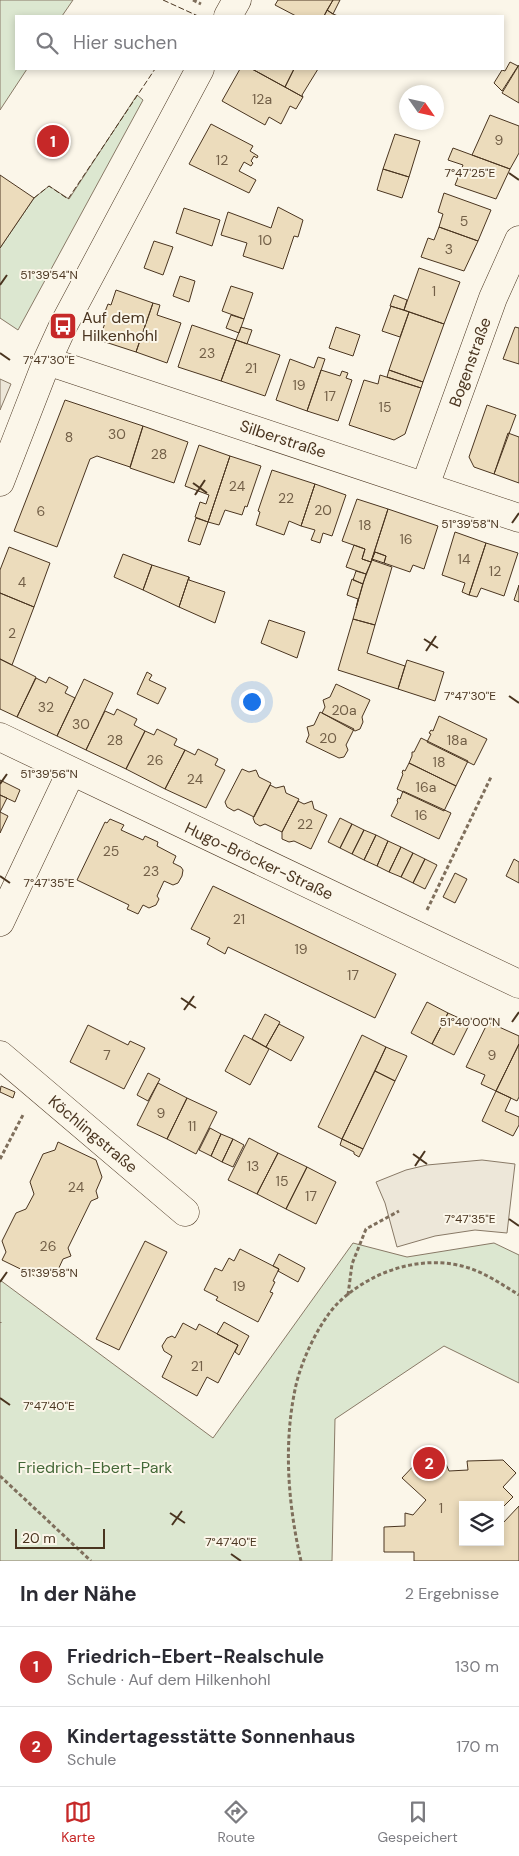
<!DOCTYPE html>
<html lang="de">
<head>
<meta charset="utf-8">
<style>
  :root { --surface:#fff; --page:#f7f7f7; --text:#2b2b33; --muted:#7c7c81; --line:#e1e1e2; --accent:#c62828 }
  body { margin:0; font-family:"DM Sans",sans-serif; background:var(--page); color:var(--text) }
  .controls { position:absolute; right:15px; bottom:15px; display:grid; overflow:hidden; border-radius:0px; box-shadow:0 2px 8px #0003 }
  .controls button { width:45px; height:45px; display:grid; place-items:center; padding:0; border:0; border-bottom:1px solid var(--line); background:var(--surface); color:var(--text); font:25px sans-serif }
  .compass { position:absolute; left:399px; top:85px; width:45px; height:45px; border-radius:50%; background:var(--surface); box-shadow:0 2px 8px #0003; rotate:124deg }
  .scale { position:absolute; left:15px; bottom:12px; width:90px; box-sizing:border-box; padding-left:5px; border:2px solid #4a3520; border-top:0; font-size:14px; line-height:18px; white-space:nowrap; color:#4a3520; -webkit-text-stroke:4px #fbf6e9; paint-order:stroke }
  .you { position:absolute; left:251px; top:701px; width:18px; height:18px; margin:-12px; border:4px solid #fff; border-radius:50%; background:#1a73e8; box-shadow:0 0 0 8px #1a73e833 }
  .badge { display:grid; place-items:center; width:32px; height:32px; border-radius:50%; background:var(--accent); color:#fff; font-size:16px; font-weight:700 }
  .pin { position:absolute; translate:-50% -50%; border:2px solid #fff; box-shadow:0 1px 5px #0006 }
  .list { margin:0; padding:0; list-style:none }
  h2 { display:flex; justify-content:space-between; align-items:center; height:65px; margin:0; padding:0 20px; font-size:21px }
  h2 small { font-size:16px; font-weight:400; color:var(--muted) }
  .list li { display:grid; grid-template-columns:32px 1fr auto; gap:15px; align-items:center; box-sizing:border-box; height:80px; padding:0 20px; border-top:1px solid var(--line) }
  .list b { display:block; font-size:19px; white-space:nowrap }
  .list p { margin:0; font-size:16px; white-space:nowrap; color:var(--muted) }
  .list em { font-size:16px; font-style:normal; color:var(--muted) }
  .icon { flex:none; width:28px; height:28px; fill:none; stroke:currentColor; stroke-width:2; stroke-linecap:round; stroke-linejoin:round }
  .map { position:relative; flex:none; width:519px; height:1561px; overflow:hidden }
  .search { position:absolute; background:var(--surface); box-shadow:0 2px 8px #0003; left:15px; right:15px; top:15px; height:55px; display:flex; align-items:center; gap:12px; box-sizing:border-box; padding:0 18px; border-radius:0px; color:var(--muted); font-size:19px }
  .sheet { height:225px; background:var(--surface) }
  nav { display:flex; justify-content:space-around; align-items:center; box-sizing:border-box; height:70px; border-top:1px solid var(--line); background:var(--surface); font-size:14px; color:var(--muted) }
  nav a { display:grid; justify-items:center; gap:2px }
  nav .on { color:var(--accent) }
  .map>svg:first-child { display:block }
  .green { fill:#dce7d0; stroke:#887966 }
  .parking { fill:#ede7d9; stroke:#887966 }
  .building { fill:#ecdcbc; stroke:#4a3520 }
  .lines { fill:none; stroke-linecap:round; stroke-linejoin:round }
  .minor-casing { stroke:#4a3520; stroke-width:29 }
  .path { stroke:#7f6f5c; stroke-width:3; stroke-dasharray:4 2.5; stroke-linecap:butt }
  .minor { stroke:#fbf6e9; stroke-width:28 }
  .fence { stroke:#4a3520; stroke-width:1; stroke-dasharray:6 2.5; stroke-linecap:butt }
  .ticks { fill:none; stroke:#4a3520; stroke-width:2 }
  .labels { text-anchor:middle; dominant-baseline:central; stroke-width:4; stroke-linejoin:round; paint-order:stroke }
  .number-label { font-size:14px; fill:#725f47 }
  .poi-label { font-size:16px; fill:#4a3520; stroke:#fbf6e9; text-anchor:start }
  .street-label { font-size:16px; fill:#4a3520; stroke:#fbf6e9 }
  .park-label { font-size:16px; fill:#436837; stroke:#fbf6e9 }
  .ticks-label { font-size:12px; text-anchor:middle; fill:#4a3520; stroke:#fbf6e9; stroke-width:4; stroke-linejoin:round; paint-order:stroke }
</style>
</head>
<body>
<div class="map">
<svg width="519" height="1561" viewBox="0 0 519 1561">
  <rect width="100%" height="100%" fill="#fbf6e9"/>
  <path class="green" d="M 0,0 L 73,0 L 62,16 L 16,16 L 16,69 L 27,69 L 0,110 Z
    M 137,95 L 143,100 L 18,330 L 0,318 L 0,248 L 34,198 L 49,186 L 69,199 Z
    M 353,1243 L 407,1257 L 494,1243 L 519,1255 L 519,1383 L 444,1346 L 335,1419 L 332,1561 L 0,1561 L 0,1280 L 213,1438 Z"/>
  <path class="parking" d="M 0,379 L 11,384 L 0,410 Z
    M 482,1160 L 515,1164 L 507,1233 L 475,1230 L 435,1236 L 397,1247 L 385,1203 L 376,1182 L 406,1170 L 427,1165 Z"/>
  <path class="building" d="M 278,0 L 333,0 L 324,16 L 296,16 L 275,5 Z
    M 333,0 L 340,0 L 333,14 L 327,10 Z
    M 327,10 L 333,14 L 338,16 L 324,16 Z
    M 510,62 L 518,66 L 502,91 L 494,83 L 502,70 L 505,71 Z
    M 519,65 L 519,103 L 502,93 Z
    M 240,69 L 252,69 L 303,97 L 296,109 L 290,106 L 281,124 L 269,117 L 265,125 L 222,101 Z
    M 252,69 L 294,69 L 285,87 Z
    M 294,69 L 318,69 L 302,95 L 303,97 L 285,87 Z
    M 490,115 L 519,126 L 519,153 L 510,169 L 472,155 Z
    M 211,124 L 253,146 L 250,151 L 258,156 L 257,158 L 254,156 L 251,161 L 253,163 L 251,166 L 244,162 L 239,171 L 256,180 L 249,193 L 189,164 Z
    M 395,134 L 420,141 L 409,177 L 383,169 Z
    M 453,148 L 510,169 L 496,199 L 455,185 L 463,165 L 448,160 Z
    M 383,169 L 409,177 L 402,198 L 377,190 Z
    M 0,175 L 34,198 L 0,248 Z
    M 444,193 L 491,210 L 478,241 L 439,227 L 443,214 L 438,212 Z
    M 278,207 L 303,220 L 298,237 L 294,236 L 283,269 L 243,256 L 247,243 L 221,235 L 228,212 L 271,228 Z
    M 184,208 L 220,220 L 212,246 L 176,233 Z
    M 439,227 L 478,241 L 464,271 L 421,257 L 428,238 L 434,240 Z
    M 154,241 L 173,247 L 163,275 L 144,268 Z
    M 419,268 L 460,282 L 444,324 L 404,310 Z
    M 180,276 L 195,281 L 189,302 L 173,296 Z
    M 231,286 L 253,293 L 244,319 L 222,311 Z
    M 116,290 L 153,303 L 136,352 L 99,340 L 105,323 L 101,322 L 108,304 L 111,305 Z
    M 394,295 L 407,300 L 404,310 L 390,306 Z
    M 153,303 L 160,305 L 157,315 L 181,323 L 167,363 L 136,352 Z
    M 391,306 L 409,312 L 400,337 L 382,331 Z
    M 409,312 L 444,324 L 423,382 L 389,370 Z
    M 231,315 L 244,319 L 239,333 L 226,328 Z
    M 192,325 L 236,340 L 221,381 L 178,367 Z
    M 241,327 L 252,330 L 247,344 L 236,340 Z
    M 336,327 L 360,335 L 353,356 L 329,348 Z
    M 515,327 L 519,328 L 519,364 L 503,359 Z
    M 236,340 L 280,355 L 265,396 L 221,381 Z
    M 318,357 L 325,359 L 307,411 L 276,400 L 290,359 L 314,368 Z
    M 321,370 L 340,376 L 342,371 L 348,373 L 346,378 L 352,380 L 338,421 L 307,411 Z
    M 389,370 L 423,382 L 421,388 L 387,377 Z
    M 380,375 L 421,388 L 405,434 L 394,440 L 349,425 L 364,380 L 378,384 Z
    M 65,400 L 143,426 L 130,467 L 97,456 L 90,459 L 57,547 L 14,531 Z
    M 487,405 L 516,415 L 494,474 L 474,467 L 469,457 Z
    M 143,426 L 188,442 L 174,483 L 130,468 Z
    M 508,433 L 519,437 L 519,483 L 494,474 Z
    M 199,445 L 230,456 L 208,522 L 195,517 L 200,502 L 206,504 L 209,495 L 185,486 Z
    M 230,456 L 261,466 L 247,507 L 245,506 L 242,515 L 225,510 L 219,525 L 208,522 Z
    M 272,470 L 315,484 L 301,526 L 289,521 L 284,535 L 256,525 L 260,512 L 258,511 Z
    M 315,484 L 346,495 L 332,536 L 323,533 L 320,543 L 311,540 L 315,530 L 301,526 Z
    M 357,499 L 388,509 L 371,562 L 362,559 L 365,549 L 342,541 Z
    M 388,509 L 438,526 L 424,569 L 413,565 L 410,572 L 384,563 L 386,556 L 375,552 L 371,562 Z
    M 196,518 L 208,522 L 200,545 L 188,541 Z
    M 455,532 L 486,543 L 469,595 L 462,592 L 465,583 L 442,575 Z
    M 486,543 L 518,553 L 504,596 L 481,588 L 477,597 L 469,595 Z
    M 354,545 L 365,549 L 362,559 L 371,562 L 366,574 L 346,567 Z
    M 9,547 L 50,563 L 34,607 L 0,593 L 0,570 Z
    M 375,552 L 386,556 L 384,563 L 372,559 Z
    M 123,554 L 152,565 L 143,590 L 114,577 Z
    M 372,560 L 392,567 L 375,625 L 353,619 L 363,583 Z
    M 152,565 L 189,577 L 179,607 L 143,590 Z
    M 356,571 L 366,574 L 363,584 L 353,580 Z
    M 189,577 L 189,580 L 225,592 L 215,623 L 179,607 Z
    M 352,579 L 363,584 L 356,608 L 358,599 L 347,595 Z
    M 519,585 L 519,602 L 514,600 Z
    M 0,593 L 34,607 L 12,665 L 0,659 Z
    M 353,619 L 375,625 L 367,653 L 405,666 L 398,689 L 338,670 Z
    M 269,620 L 305,632 L 297,658 L 261,643 Z
    M 0,659 L 36,677 L 17,717 L 0,709 Z
    M 407,660 L 444,672 L 435,701 L 398,689 Z
    M 147,672 L 152,675 L 149,680 L 166,688 L 158,704 L 137,694 Z
    M 49,677 L 68,687 L 65,693 L 75,698 L 57,736 L 17,717 L 36,678 L 46,683 Z
    M 84,679 L 113,693 L 86,750 L 57,736 Z
    M 336,684 L 370,700 L 362,717 L 363,722 L 360,729 L 355,731 L 322,713 L 325,707 L 323,700 L 330,697 Z
    M 117,709 L 137,719 L 134,725 L 145,731 L 126,769 L 86,750 L 105,711 L 114,715 Z
    M 320,712 L 354,729 L 346,745 L 348,750 L 344,757 L 339,758 L 306,742 L 309,735 L 307,727 L 314,725 Z
    M 439,716 L 487,739 L 474,765 L 427,742 L 431,734 L 429,733 L 431,730 L 433,731 Z
    M 157,729 L 177,739 L 174,745 L 185,750 L 165,789 L 126,769 L 145,731 L 154,735 Z
    M 421,738 L 468,761 L 456,786 L 409,763 L 412,756 L 412,752 L 414,752 Z
    M 198,749 L 218,759 L 215,765 L 225,770 L 206,808 L 165,789 L 185,750 L 195,755 Z
    M 409,763 L 456,786 L 444,811 L 397,789 L 403,774 L 402,773 L 403,770 L 405,771 Z
    M 242,769 L 249,772 L 256,770 L 259,777 L 271,783 L 254,817 L 238,809 L 234,811 L 227,807 L 225,802 Z
    M 0,780 L 20,790 L 15,802 L 0,795 Z
    M 270,785 L 276,788 L 284,786 L 286,793 L 299,799 L 282,832 L 265,824 L 260,826 L 255,823 L 253,818 Z
    M 403,791 L 451,813 L 439,839 L 391,816 L 398,802 L 397,801 L 398,798 L 400,799 Z
    M 0,795 L 7,798 L 0,812 Z
    M 298,801 L 304,804 L 312,801 L 314,809 L 327,815 L 311,849 L 294,841 L 289,842 L 282,839 L 282,832 Z
    M 0,812 L 8,816 L 0,833 Z
    M 340,818 L 352,824 L 340,848 L 328,842 Z
    M 110,819 L 124,825 L 121,830 L 143,840 L 145,836 L 158,842 L 157,846 L 176,856 L 173,863 L 181,867 L 183,870 L 182,876 L 178,883 L 173,885 L 164,881 L 157,896 L 159,899 L 156,905 L 149,908 L 143,905 L 138,914 L 127,909 L 129,905 L 77,880 L 105,822 L 107,823 Z
    M 352,824 L 364,830 L 352,854 L 340,848 Z
    M 364,830 L 376,835 L 364,860 L 352,854 Z
    M 376,835 L 388,841 L 377,866 L 364,860 Z
    M 388,841 L 401,847 L 389,872 L 377,866 Z
    M 401,847 L 413,853 L 401,877 L 389,872 Z
    M 413,853 L 425,859 L 413,883 L 401,877 Z
    M 425,859 L 437,865 L 425,889 L 413,883 Z
    M 514,859 L 519,862 L 519,883 L 506,876 Z
    M 455,873 L 467,879 L 455,903 L 443,897 Z
    M 213,886 L 396,974 L 375,1018 L 228,947 L 225,954 L 207,944 L 210,938 L 191,929 Z
    M 427,1002 L 448,1013 L 432,1044 L 411,1033 Z
    M 448,1013 L 470,1023 L 454,1055 L 432,1044 Z
    M 265,1014 L 280,1022 L 266,1047 L 252,1039 Z
    M 488,1022 L 519,1036 L 519,1044 L 496,1091 L 481,1084 L 485,1075 L 466,1067 Z
    M 279,1024 L 304,1037 L 291,1061 L 266,1047 Z
    M 88,1025 L 128,1045 L 130,1041 L 145,1048 L 124,1089 L 70,1062 Z
    M 244,1035 L 269,1049 L 250,1085 L 225,1071 Z
    M 362,1035 L 386,1047 L 342,1139 L 318,1127 Z
    M 519,1044 L 519,1097 L 517,1101 L 496,1091 Z
    M 386,1047 L 407,1056 L 395,1081 L 375,1071 Z
    M 375,1071 L 395,1081 L 363,1149 L 342,1139 Z
    M 148,1073 L 160,1079 L 148,1101 L 137,1095 Z
    M 158,1083 L 187,1098 L 167,1139 L 137,1125 Z
    M 1,1086 L 15,1092 L 13,1098 L 0,1092 Z
    M 496,1091 L 511,1098 L 505,1111 L 519,1117 L 519,1125 L 513,1136 L 482,1121 Z
    M 187,1098 L 217,1112 L 196,1154 L 167,1139 Z
    M 210,1128 L 221,1134 L 211,1156 L 199,1150 Z
    M 221,1134 L 233,1139 L 222,1162 L 211,1156 Z
    M 249,1138 L 278,1153 L 257,1194 L 228,1180 Z
    M 233,1139 L 244,1145 L 233,1167 L 222,1162 Z
    M 342,1139 L 363,1149 L 359,1157 L 354,1154 L 354,1152 L 340,1145 Z
    M 58,1142 L 96,1160 L 102,1177 L 96,1191 L 98,1198 L 91,1201 L 68,1248 L 71,1256 L 63,1259 L 57,1272 L 39,1278 L 2,1260 L 6,1252 L 2,1241 L 16,1213 L 26,1209 L 34,1194 L 30,1182 L 43,1154 L 55,1150 Z
    M 278,1153 L 307,1167 L 286,1209 L 257,1194 Z
    M 307,1167 L 336,1182 L 316,1224 L 286,1209 Z
    M 145,1241 L 167,1252 L 119,1350 L 96,1339 Z
    M 240,1249 L 279,1269 L 273,1281 L 275,1282 L 270,1292 L 273,1293 L 258,1322 L 216,1300 L 218,1297 L 204,1290 L 215,1268 L 222,1271 L 229,1258 L 234,1261 Z
    M 279,1254 L 305,1268 L 298,1282 L 278,1271 L 279,1269 L 273,1266 Z
    M 224,1322 L 249,1336 L 239,1355 L 235,1352 L 238,1345 L 217,1334 Z
    M 183,1323 L 196,1330 L 199,1324 L 238,1345 L 218,1383 L 207,1377 L 197,1396 L 162,1377 L 172,1356 L 164,1351 L 162,1346 L 167,1338 L 172,1336 L 175,1338 Z
    M 420,1459 L 436,1474 L 445,1464 L 446,1464 L 449,1471 L 468,1470 L 467,1461 L 503,1460 L 516,1473 L 503,1487 L 513,1497 L 500,1510 L 500,1505 L 463,1505 L 463,1542 L 500,1542 L 500,1521 L 503,1523 L 519,1506 L 519,1561 L 414,1561 L 414,1552 L 384,1552 L 384,1527 L 405,1526 L 405,1513 L 413,1515 L 426,1500 L 402,1478 Z"/>
  <g class="lines">
    <g class="minor-casing">
      <path id="minor" d="M 228,16 L 237,0
        M 47,361 L 519,518
        M 0,482 L 47,361 L 63,326 L 200,69
        M 425,486 L 493,298 L 519,240
        M 0,737 L 519,984
        M 0,922 L 71,772
        M 0,1055 L 185,1212"/>
    </g>
    <path class="path" d="M 193,0 L 201,4
      M 427,910 L 491,777
      M 0,1159 L 24,1113
      M 348,1295 L 352,1264 L 366,1229 L 399,1211
      M 0,1322 L 0,1323
      M 0,1476 L 91,1561
      M 301,1561 C 288,1504 283,1443 296,1385 C 302,1359 319,1323 337,1304 C 370,1271 423,1253 469,1268 C 487,1274 503,1285 519,1295"/>
    <use href="#minor" class="minor"/>
    <path class="fence" d="M 163,0 L 198,16
      M 34,198 L 49,186 L 68,199 L 155,69"/>
  </g>
  <path class="ticks" d="M 509,173 L 519,180M 0,285 L 7,275M 0,353 L 10,360M 193,483 L 207,493M 195,495 L 205,480M 512,523 L 519,513M 424,639 L 438,648M 426,651 L 436,636M 509,696 L 519,703M 0,784 L 7,774M 0,876 L 10,883M 181,998 L 196,1008M 184,1010 L 194,996M 512,1022 L 519,1012M 413,1154 L 427,1164M 415,1166 L 425,1151M 509,1219 L 519,1226M 0,1282 L 7,1272M 0,1398 L 10,1405M 170,1513 L 185,1523M 172,1525 L 182,1511M 231,1554 L 241,1561"/>
  <defs>
    <g id="bus-square" transform="scale(1.4375)"><rect x="-9" y="-9" width="18" height="18" rx="4" fill="#c62828" stroke="#fbf6e9"/><path d="M-5-6H5V4H4V6H2V4H-2V6H-4V4H-5ZM-3.5-4V0h7V-4ZM-3.5 1.2v1.5H-2V1.2ZM2 1.2v1.5H3.5V1.2Z" fill="#fff"/></g>
  </defs>
  <g fill-rule="evenodd">
    <use href="#bus-square" x="63" y="326"/>
  </g>
  <g class="labels">
    <g class="number-label">
      <text x="262" y="99">12a</text>
      <text x="499" y="140">9</text>
      <text x="222" y="160">12</text>
      <text x="464" y="221">5</text>
      <text x="265" y="240">10</text>
      <text x="449" y="249">3</text>
      <text x="434" y="291">1</text>
      <text x="207" y="353">23</text>
      <text x="251" y="368">21</text>
      <text x="299" y="385">19</text>
      <text x="330" y="396">17</text>
      <text x="385" y="407">15</text>
      <text x="117" y="434">30</text>
      <text x="69" y="437">8</text>
      <text x="159" y="454">28</text>
      <text x="237" y="486">24</text>
      <text x="286" y="498">22</text>
      <text x="323" y="510">20</text>
      <text x="41" y="511">6</text>
      <text x="365" y="525">18</text>
      <text x="406" y="539">16</text>
      <text x="464" y="559">14</text>
      <text x="495" y="571">12</text>
      <text x="22" y="582">4</text>
      <text x="12" y="633">2</text>
      <text x="46" y="707">32</text>
      <text x="344" y="710">20a</text>
      <text x="81" y="724">30</text>
      <text x="328" y="738">20</text>
      <text x="115" y="740">28</text>
      <text x="457" y="740">18a</text>
      <text x="155" y="760">26</text>
      <text x="439" y="762">18</text>
      <text x="195" y="779">24</text>
      <text x="426" y="787">16a</text>
      <text x="421" y="815">16</text>
      <text x="305" y="824">22</text>
      <text x="111" y="851">25</text>
      <text x="151" y="871">23</text>
      <text x="239" y="919">21</text>
      <text x="301" y="949">19</text>
      <text x="353" y="975">17</text>
      <text x="107" y="1055">7</text>
      <text x="492" y="1055">9</text>
      <text x="161" y="1113">9</text>
      <text x="192" y="1126">11</text>
      <text x="253" y="1166">13</text>
      <text x="282" y="1181">15</text>
      <text x="76" y="1187">24</text>
      <text x="311" y="1196">17</text>
      <text x="48" y="1246">26</text>
      <text x="239" y="1286">19</text>
      <text x="197" y="1366">21</text>
      <text x="441" y="1508">1</text>
    </g>
    <g class="poi-label">
      <text x="82" y="317">Auf dem<tspan x="82" dy="18">Hilkenhohl</tspan></text>
    </g>
    <g class="street-label">
      <text transform="translate(470 362) rotate(-70)">Bogenstraße</text>
      <text transform="translate(283 439) rotate(18)">Silberstraße</text>
      <text transform="translate(259 861) rotate(25)">Hugo-Bröcker-Straße</text>
      <text transform="translate(93 1134) rotate(40)">Köchlingstraße</text>
    </g>
    <g class="park-label">
      <text x="95" y="1467">Friedrich-Ebert-Park</text>
    </g>
  </g>
  <g class="ticks-label">
    <text x="470" y="177">7°47'25"E</text>
    <text x="49" y="279">51°39'54"N</text>
    <text x="49" y="364">7°47'30"E</text>
    <text x="470" y="528">51°39'58"N</text>
    <text x="470" y="700">7°47'30"E</text>
    <text x="49" y="778">51°39'56"N</text>
    <text x="49" y="887">7°47'35"E</text>
    <text x="470" y="1026">51°40'00"N</text>
    <text x="470" y="1223">7°47'35"E</text>
    <text x="49" y="1277">51°39'58"N</text>
    <text x="49" y="1410">7°47'40"E</text>
    <text x="231" y="1546">7°47'40"E</text>
  </g>
</svg>
<div class="controls">
<button><svg class="icon" aria-label="layers" viewBox="0 0 24 24"><path d="M12 4l9 5-9 5-9-5zM3 14l9 5 9-5"/></svg></button>
</div>
<svg class="compass" viewBox="-18 -18 36 36"><path d="M0-13l5 13h-10z" fill="#e53935"/><path d="M0 13l5-13h-10z" fill="#7c7c81"/></svg>
<div class="scale">20 m</div>
<div class="you"></div>
<div class="pin badge" style="left:53px;top:141px">1</div>
<div class="pin badge" style="left:429px;top:1463px">2</div>
<div class="search"><svg class="icon" aria-label="search" viewBox="0 0 24 24"><circle cx="10" cy="10" r="6"/><path d="M15 15l6 6"/></svg>Hier suchen</div>
</div>
<section class="sheet">
<h2>In der Nähe<small>2 Ergebnisse</small></h2>
<ul class="list">
<li><span class="badge">1</span><div><b>Friedrich-Ebert-Realschule</b><p>Schule · Auf dem Hilkenhohl</p></div><em>130 m</em></li>
<li><span class="badge">2</span><div><b>Kindertagesstätte Sonnenhaus</b><p>Schule</p></div><em>170 m</em></li>
</ul>
</section>
<nav>
<a class="on"><svg class="icon" aria-label="map" viewBox="0 0 24 24"><path d="M3 6l6-2 6 2 6-2v14l-6 2-6-2-6 2zM9 4v14M15 6v14"/></svg>Karte</a>
<a><svg class="icon" aria-label="directions" viewBox="0 0 24 24"><path d="M12 3l9 9-9 9-9-9zM9 14v-3h6M13 9l2 2-2 2"/></svg>Route</a>
<a><svg class="icon" aria-label="saved" viewBox="0 0 24 24"><path d="M7 4h10v16l-5-4-5 4z"/></svg>Gespeichert</a>
</nav>
</body>
</html>
